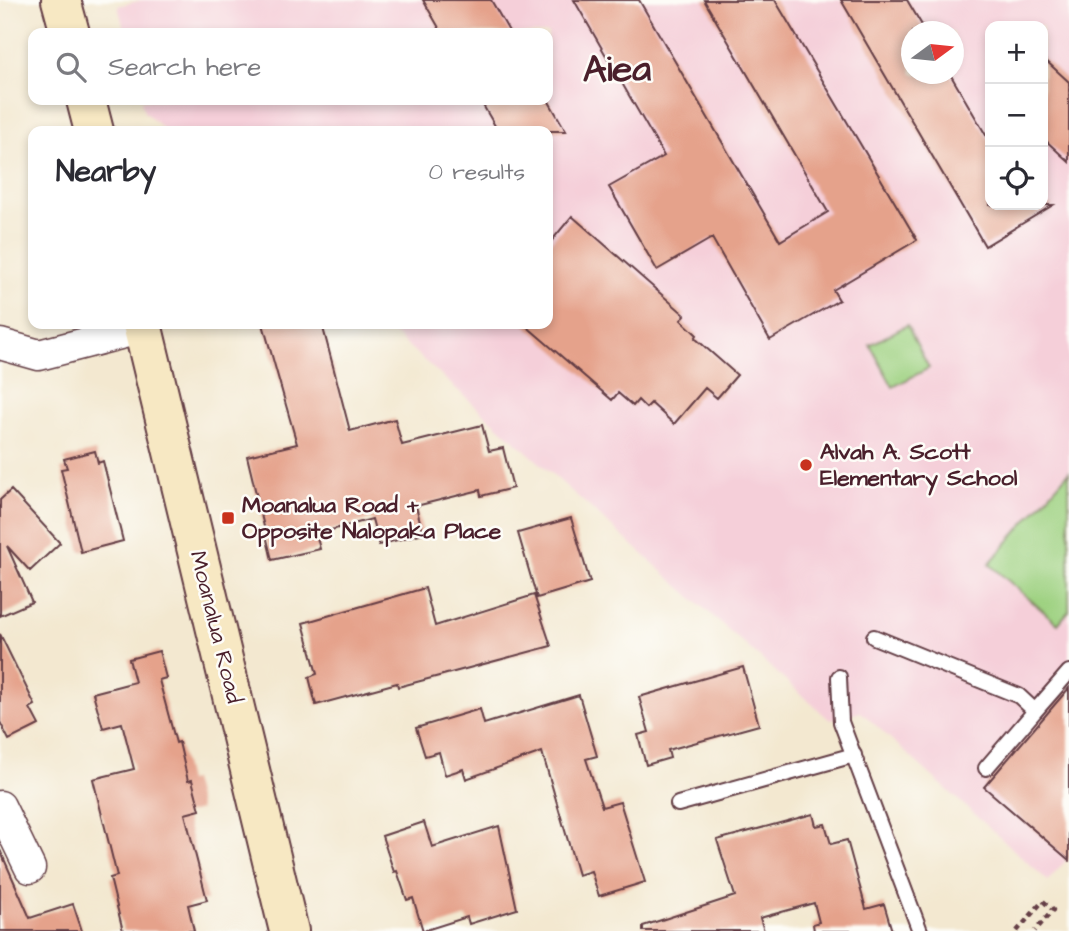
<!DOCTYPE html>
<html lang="en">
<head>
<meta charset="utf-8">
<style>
  :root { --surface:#fff; --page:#f2f2f3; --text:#2b2b33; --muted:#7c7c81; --line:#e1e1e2 }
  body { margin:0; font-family:"Architects Daughter",sans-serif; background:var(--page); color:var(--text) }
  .controls { position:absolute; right:21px; top:21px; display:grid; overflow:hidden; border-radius:14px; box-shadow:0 4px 10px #0003 }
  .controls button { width:63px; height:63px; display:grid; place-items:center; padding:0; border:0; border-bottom:2px solid var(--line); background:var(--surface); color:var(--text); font:35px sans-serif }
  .compass { position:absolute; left:901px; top:21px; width:63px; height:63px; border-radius:50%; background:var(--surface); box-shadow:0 4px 10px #0003; rotate:75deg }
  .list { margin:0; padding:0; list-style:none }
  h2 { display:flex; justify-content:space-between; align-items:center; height:91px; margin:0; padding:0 28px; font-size:30px }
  h2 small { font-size:23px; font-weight:400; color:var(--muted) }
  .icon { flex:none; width:38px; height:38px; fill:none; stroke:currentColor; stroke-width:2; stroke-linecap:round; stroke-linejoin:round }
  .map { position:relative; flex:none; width:1069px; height:931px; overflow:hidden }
  .search { position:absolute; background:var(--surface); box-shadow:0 4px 10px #0003; left:28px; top:28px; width:525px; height:77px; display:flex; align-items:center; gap:18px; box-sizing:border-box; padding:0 24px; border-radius:14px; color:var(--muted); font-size:26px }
  .panel { position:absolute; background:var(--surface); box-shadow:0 4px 10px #0003; left:28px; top:126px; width:525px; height:203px; border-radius:14px }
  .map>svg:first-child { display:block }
  .built { fill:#f5cfd9; fill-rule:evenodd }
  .green { fill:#9ed181; stroke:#747856; stroke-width:2 }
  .building { fill:#e5a28b }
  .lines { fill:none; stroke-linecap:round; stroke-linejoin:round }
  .service-casing { stroke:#633d44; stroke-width:18 }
  .minor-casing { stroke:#633d44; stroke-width:33 }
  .secondary-casing { stroke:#633d44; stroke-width:42 }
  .path { stroke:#633d44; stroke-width:4.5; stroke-dasharray:5 5; stroke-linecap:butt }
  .service { stroke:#fff; stroke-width:14 }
  .minor { stroke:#fff; stroke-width:30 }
  .secondary { stroke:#f7e8c3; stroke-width:38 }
  .poi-dot { fill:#c8321e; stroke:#fdfcf7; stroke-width:2.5 }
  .labels { text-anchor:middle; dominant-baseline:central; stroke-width:5; stroke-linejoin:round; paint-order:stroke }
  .poi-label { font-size:23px; font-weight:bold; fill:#4a1f2b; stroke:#fdfcf7; text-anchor:start }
  .street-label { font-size:23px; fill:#4a1f2b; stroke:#fdfcf7 }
  .town-label { font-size:37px; font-weight:bold; fill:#4a1f2b; stroke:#fdfcf7 }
</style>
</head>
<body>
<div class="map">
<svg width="1069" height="931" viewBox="0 0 1069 931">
  <rect width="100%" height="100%" fill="#fdfcf7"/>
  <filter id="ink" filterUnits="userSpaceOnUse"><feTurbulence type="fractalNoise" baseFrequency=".0143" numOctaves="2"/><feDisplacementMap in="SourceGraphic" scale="14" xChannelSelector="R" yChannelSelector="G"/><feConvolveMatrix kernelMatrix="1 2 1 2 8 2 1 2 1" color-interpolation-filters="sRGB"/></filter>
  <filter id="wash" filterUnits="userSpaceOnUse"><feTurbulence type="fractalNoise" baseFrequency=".00686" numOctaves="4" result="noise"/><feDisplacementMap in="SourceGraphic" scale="28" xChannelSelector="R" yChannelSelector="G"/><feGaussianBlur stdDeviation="1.57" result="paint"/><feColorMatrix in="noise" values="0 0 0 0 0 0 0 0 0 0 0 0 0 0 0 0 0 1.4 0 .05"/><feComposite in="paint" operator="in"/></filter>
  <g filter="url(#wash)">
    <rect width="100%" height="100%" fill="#f3e8d0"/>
    <path class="built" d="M 142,0 L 1069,0 L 1069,857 L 1048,881 L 861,712 L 830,720 L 383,324 L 548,324 L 548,131 L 166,131 L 144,112 L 141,100 L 548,100 L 548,33 L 125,33 L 118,6 ZM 990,26 L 1043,26 L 1043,205 L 990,205 ZM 912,32 L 954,32 L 954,74 L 912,74 Z"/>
    <path class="green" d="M 907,325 L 929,368 L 893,387 L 870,345 Z
      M 1069,472 L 1069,611 L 1058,624 L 989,564 Z"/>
    <g id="blocks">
      <path class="building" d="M 423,0 L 491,0 L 510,33 L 442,33 Z
        M 574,0 L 639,0 L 780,241 L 828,212 L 704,0 L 775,0 L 917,240 L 833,290 L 839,300 L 770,340 L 712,238 L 657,270 L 609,187 L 664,156 Z
        M 841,0 L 907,0 L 926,32 L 912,32 L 912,74 L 950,74 L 990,142 L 990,205 L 1053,205 L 985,246 Z
        M 1043,58 L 1069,82 L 1069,162 L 1043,138 Z
        M 480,100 L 548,100 L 566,131 L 498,131 Z
        M 572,216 L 685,315 L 681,320 L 697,335 L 695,338 L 737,375 L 717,398 L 705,388 L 674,424 L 651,403 L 646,408 L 638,400 L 633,406 L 618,393 L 612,400 L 524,324 L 548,324 L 548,245 Z
        M 263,324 L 322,324 L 350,431 L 395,419 L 402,445 L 482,425 L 489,451 L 503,448 L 513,488 L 481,496 L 480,490 L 416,506 L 423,533 L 379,545 L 372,519 L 316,534 L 320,549 L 272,560 L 247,456 L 297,444 Z
        M 95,451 L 98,463 L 103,461 L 123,541 L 81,552 L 61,469 L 67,468 L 64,459 Z
        M 11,490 L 60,543 L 30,571 L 7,546 L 32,602 L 0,616 L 0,500 Z
        M 571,518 L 590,582 L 537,598 L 518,533 Z
        M 425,588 L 435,626 L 534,595 L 551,646 L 398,687 L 397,683 L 316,705 L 309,677 L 317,674 L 303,623 Z
        M 0,634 L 35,705 L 30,708 L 39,725 L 9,740 L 0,722 Z
        M 159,651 L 166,678 L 159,680 L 176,743 L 179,742 L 188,781 L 192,780 L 200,810 L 185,814 L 207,900 L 188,905 L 194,931 L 123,931 L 110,878 L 117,876 L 93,779 L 134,769 L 122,723 L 103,728 L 93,693 L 135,682 L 129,659 Z
        M 743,667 L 759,725 L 668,750 L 670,758 L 646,765 L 638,735 L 649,732 L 639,697 Z
        M 1069,688 L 1069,860 L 984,787 Z
        M 579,695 L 597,756 L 586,759 L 602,807 L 620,802 L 645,882 L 599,896 L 591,871 L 578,875 L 542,752 L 466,779 L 463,769 L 445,775 L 439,752 L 425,756 L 416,728 L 480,709 L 484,724 Z
        M 813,814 L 816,826 L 825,824 L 831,844 L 847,840 L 866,909 L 884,904 L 892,931 L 814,931 L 813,924 L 819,922 L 814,903 L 760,918 L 764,931 L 643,931 L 643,926 L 735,896 L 717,840 Z
        M 424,822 L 432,847 L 499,826 L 517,909 L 469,924 L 467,917 L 423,931 L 413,898 L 407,900 L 397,871 L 394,872 L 382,836 Z
        M 0,850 L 30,918 L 73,904 L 82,931 L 0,931 Z"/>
    </g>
  </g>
  <g filter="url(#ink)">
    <use href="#blocks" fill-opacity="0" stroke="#633d44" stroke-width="2"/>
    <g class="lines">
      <g class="service-casing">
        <path id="service" d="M 874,637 L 1019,696 L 1035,711 L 1069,672
          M 839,677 L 841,722 L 920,931
          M 986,768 L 1035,711
          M 678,804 L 854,755"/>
      </g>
      <g class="minor-casing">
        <path id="minor" d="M 0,344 L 39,355 L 143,328
          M 0,806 L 30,868"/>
      </g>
      <g class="secondary-casing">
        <path id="secondary" d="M 61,0 L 70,33
          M 86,100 L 94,131
          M 142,324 L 289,931"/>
      </g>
      <path class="path" d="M 1017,931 L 1043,901 L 1053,910 L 1035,931"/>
      <use href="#service" class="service"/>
      <use href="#minor" class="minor"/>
      <use href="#secondary" class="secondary"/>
    </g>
  </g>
  <g class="poi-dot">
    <circle cx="806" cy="465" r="7"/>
    <rect x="221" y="511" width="14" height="14" rx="3.5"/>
  </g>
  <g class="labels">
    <g class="poi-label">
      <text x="820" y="452">Alvah A. Scott<tspan x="820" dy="26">Elementary School</tspan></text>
      <text x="242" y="505">Moanalua Road +<tspan x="242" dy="26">Opposite Nalopaka Place</tspan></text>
    </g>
    <g class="street-label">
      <text transform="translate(216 627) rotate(76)">Moanalua Road</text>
    </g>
    <g class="town-label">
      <text x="617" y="70">Aiea</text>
    </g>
  </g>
</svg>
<div class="controls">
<button>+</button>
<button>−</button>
<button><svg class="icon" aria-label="locate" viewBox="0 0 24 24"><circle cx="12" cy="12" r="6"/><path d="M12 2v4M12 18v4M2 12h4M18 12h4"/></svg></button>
</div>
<svg class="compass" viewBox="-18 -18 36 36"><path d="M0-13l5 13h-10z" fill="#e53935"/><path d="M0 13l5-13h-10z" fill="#7c7c81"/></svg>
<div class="search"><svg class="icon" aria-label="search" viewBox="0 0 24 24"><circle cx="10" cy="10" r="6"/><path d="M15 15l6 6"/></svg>Search here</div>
<section class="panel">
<h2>Nearby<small>0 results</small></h2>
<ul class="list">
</ul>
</section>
</div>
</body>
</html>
